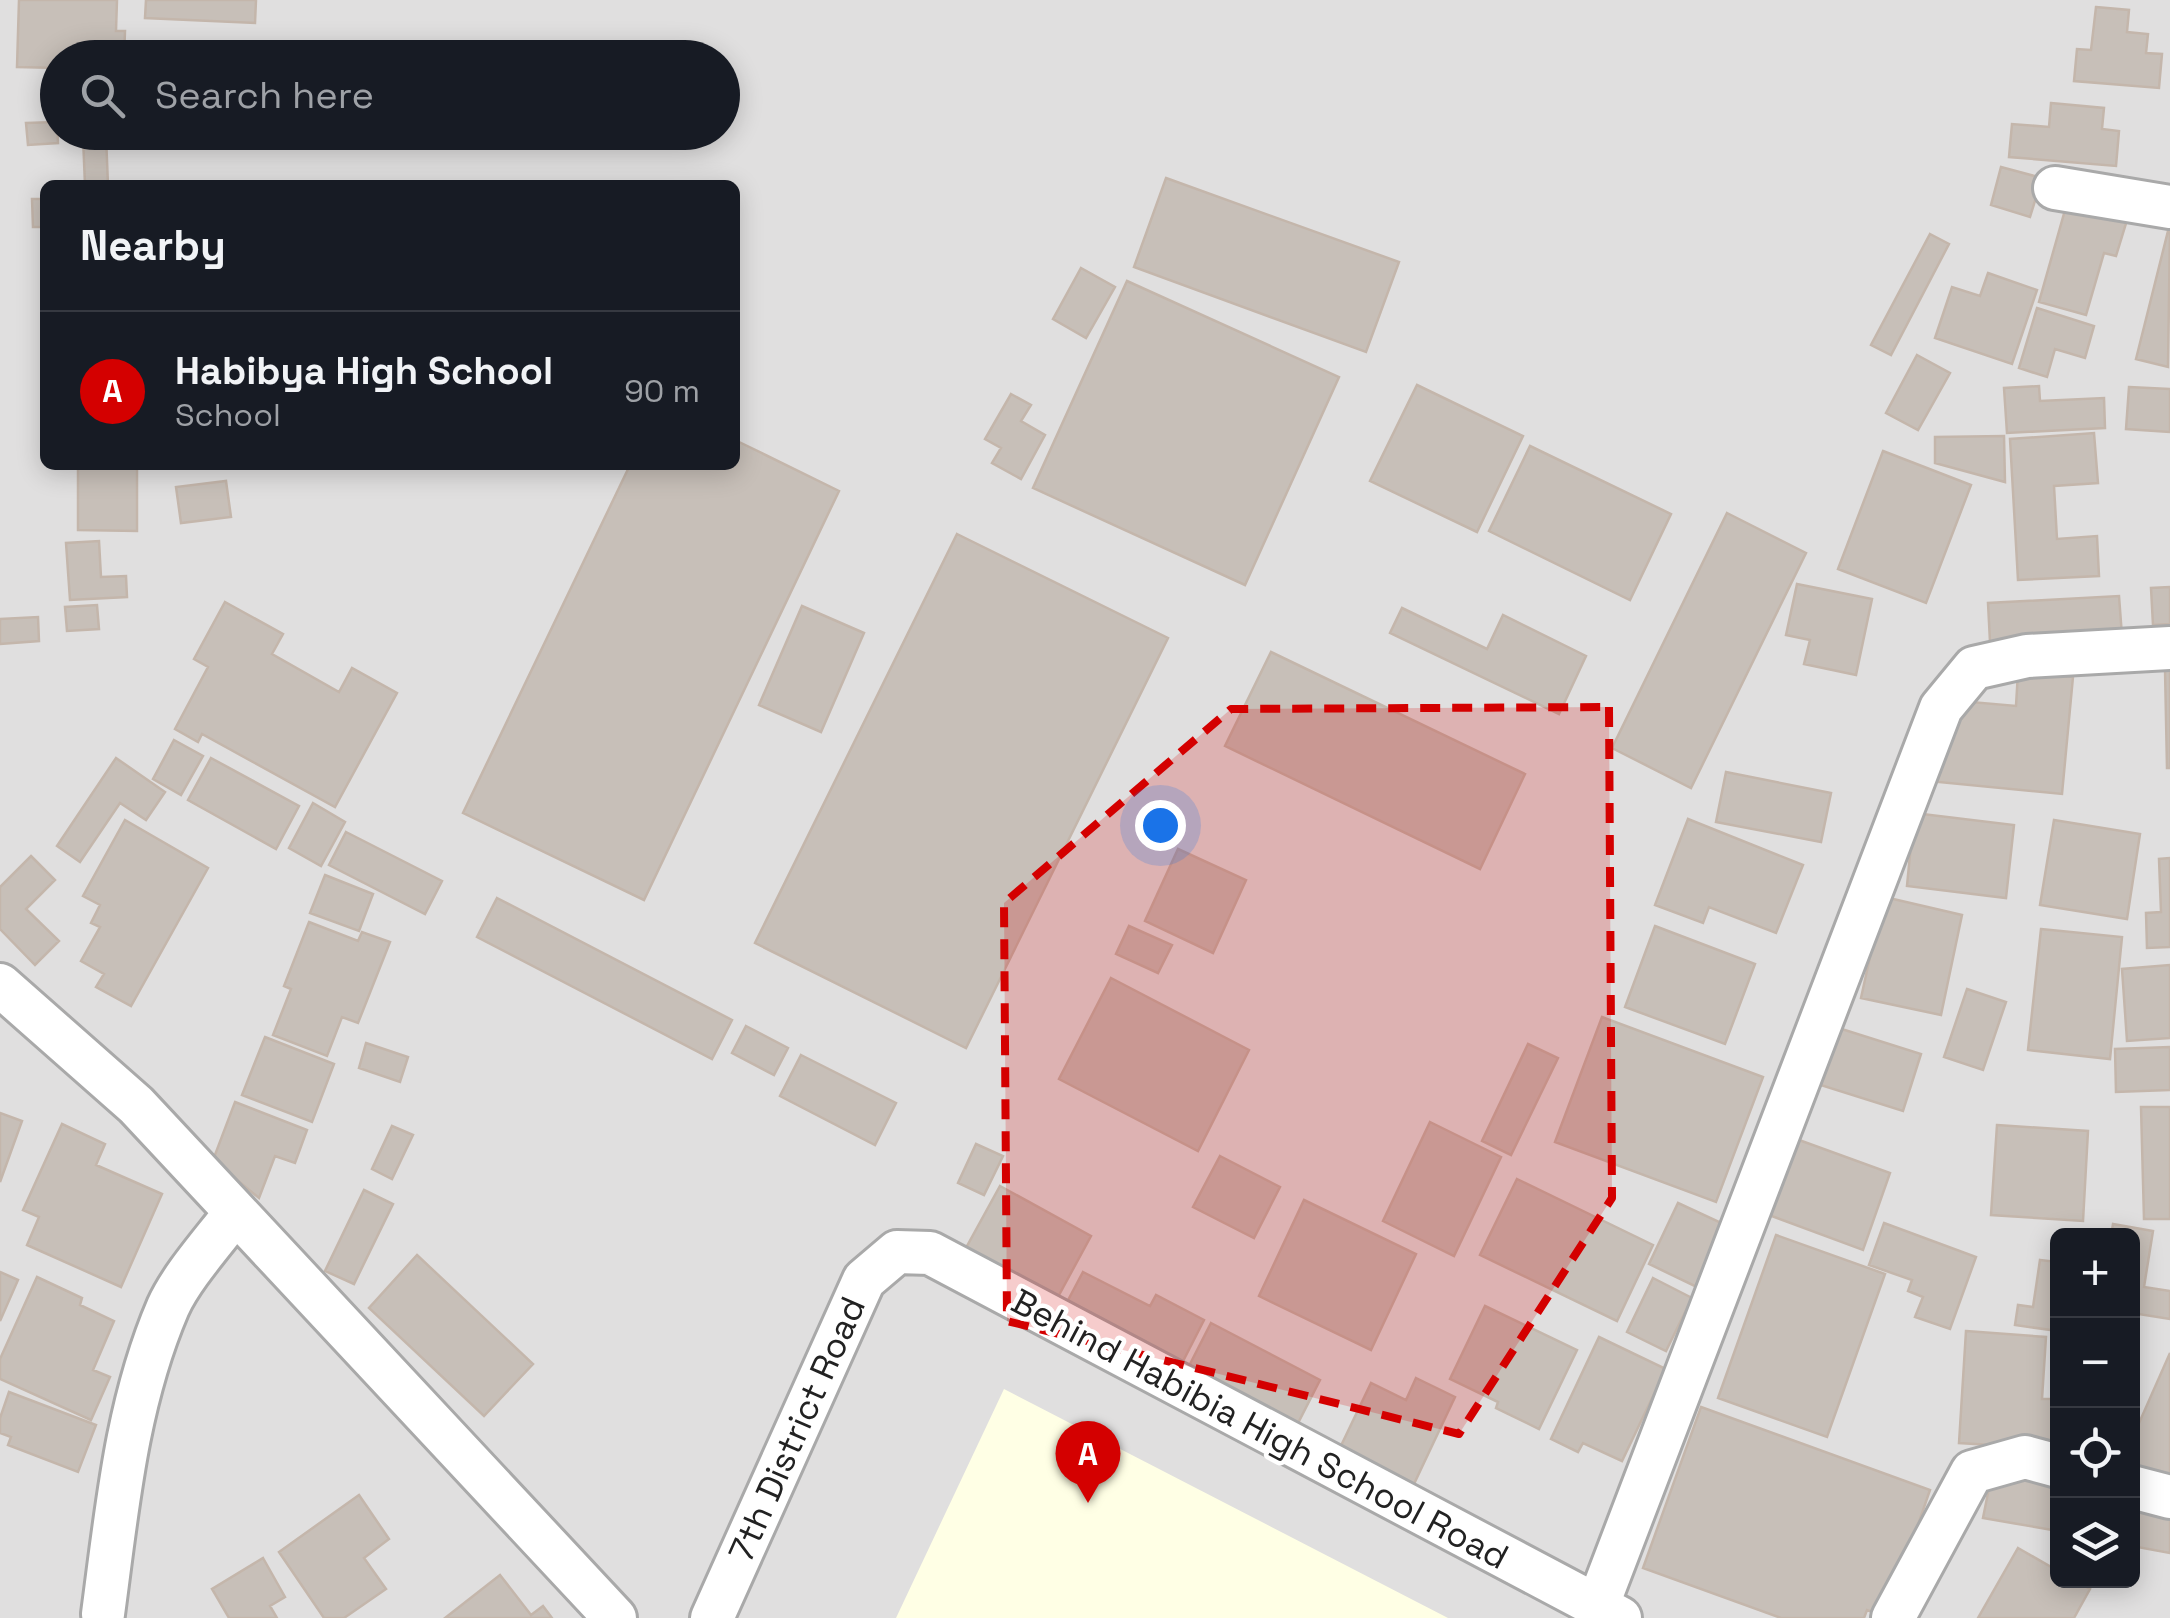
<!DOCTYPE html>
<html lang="en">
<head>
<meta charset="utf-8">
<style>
  :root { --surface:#171b24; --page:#20242c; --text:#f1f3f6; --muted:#9ea1a6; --line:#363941; --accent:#d40000 }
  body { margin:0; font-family:"Space Grotesk",sans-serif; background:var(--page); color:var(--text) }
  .controls { position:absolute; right:30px; bottom:30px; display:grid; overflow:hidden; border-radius:15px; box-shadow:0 5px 25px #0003 }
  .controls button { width:90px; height:90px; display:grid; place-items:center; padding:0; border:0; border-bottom:2px solid var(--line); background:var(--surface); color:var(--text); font:50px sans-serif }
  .you { position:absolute; left:1160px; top:825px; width:35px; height:35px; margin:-25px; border:8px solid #fff; border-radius:50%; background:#1a73e8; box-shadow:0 0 0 15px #1a73e833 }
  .badge { display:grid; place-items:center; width:65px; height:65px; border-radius:50%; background:var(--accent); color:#fff; font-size:32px; font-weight:700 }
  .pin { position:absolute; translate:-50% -82px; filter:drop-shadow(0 2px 5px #0008) }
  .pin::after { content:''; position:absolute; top:52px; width:35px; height:30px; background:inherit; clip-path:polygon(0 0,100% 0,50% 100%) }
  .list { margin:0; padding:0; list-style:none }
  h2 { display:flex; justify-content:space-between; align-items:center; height:130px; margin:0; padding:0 40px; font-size:42px }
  h2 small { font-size:32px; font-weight:400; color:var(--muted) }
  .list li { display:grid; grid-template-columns:65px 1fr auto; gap:30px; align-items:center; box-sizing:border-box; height:160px; padding:0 40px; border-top:2px solid var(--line) }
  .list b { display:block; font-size:38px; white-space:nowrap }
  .list p { margin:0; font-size:32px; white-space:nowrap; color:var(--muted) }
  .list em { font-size:32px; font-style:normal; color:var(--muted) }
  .icon { flex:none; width:55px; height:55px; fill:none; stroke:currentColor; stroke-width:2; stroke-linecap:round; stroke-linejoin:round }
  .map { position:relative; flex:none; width:2170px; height:1618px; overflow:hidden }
  .search { position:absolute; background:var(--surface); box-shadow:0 5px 25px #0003; left:40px; top:40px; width:700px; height:110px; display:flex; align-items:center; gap:25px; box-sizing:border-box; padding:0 35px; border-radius:55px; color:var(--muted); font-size:38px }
  .panel { position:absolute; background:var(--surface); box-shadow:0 5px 25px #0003; left:40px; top:180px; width:700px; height:290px; border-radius:15px }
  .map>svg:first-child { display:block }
  .residential { fill:#e0dfdf; fill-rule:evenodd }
  .education { fill:#ffffe5 }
  .building { fill:#c7bfb8; stroke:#c4b6ab; stroke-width:2.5 }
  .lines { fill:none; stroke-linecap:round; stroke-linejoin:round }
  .street-casing { stroke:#a9a9a9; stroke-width:48 }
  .street { stroke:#fff; stroke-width:42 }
  .marked { fill:#d40000; fill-opacity:0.2; stroke:#d40000; stroke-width:8; stroke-dasharray:20 12; stroke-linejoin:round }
  .labels { text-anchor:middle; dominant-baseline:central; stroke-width:9; stroke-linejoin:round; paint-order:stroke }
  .street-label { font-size:35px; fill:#222; stroke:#fff }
</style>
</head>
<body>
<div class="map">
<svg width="2170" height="1618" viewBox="0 0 2170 1618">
  <rect width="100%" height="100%" fill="#f2efe9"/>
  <path class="residential" d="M 0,0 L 2170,0 L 2170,1618 L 0,1618 ZM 58,58 L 722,58 L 722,132 L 58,132 ZM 45,185 L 735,185 L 735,465 L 45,465 ZM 2058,1236 L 2132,1236 L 2132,1580 L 2058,1580 Z"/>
  <path class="education" d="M 1004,1389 L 1448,1618 L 896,1618 Z"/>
  <path class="building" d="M 19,0 L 117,0 L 116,31 L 125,31 L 124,58 L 58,58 L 58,68 L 17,67 Z
    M 146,0 L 256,0 L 255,23 L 145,18 Z
    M 2096,7 L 2129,10 L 2127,32 L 2148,34 L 2146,53 L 2162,54 L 2159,88 L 2074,81 L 2077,49 L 2091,50 Z
    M 2051,103 L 2104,108 L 2102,129 L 2119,131 L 2116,166 L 2009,157 L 2012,124 L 2049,127 Z
    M 57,122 L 58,143 L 28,145 L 26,123 Z
    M 106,136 L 108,185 L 85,185 L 83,137 Z
    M 2001,167 L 2042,178 L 2030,217 L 1991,205 Z
    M 1166,178 L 1399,262 L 1366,352 L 1134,267 Z
    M 32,199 L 45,199 L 45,227 L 33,227 Z
    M 2067,203 L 2127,220 L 2116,256 L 2104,253 L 2086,315 L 2039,302 Z
    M 2168,231 L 2170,231 L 2168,367 L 2136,359 Z
    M 1930,234 L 1949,244 L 1891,355 L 1871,345 Z
    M 1081,268 L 1115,287 L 1086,338 L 1053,319 Z
    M 1988,273 L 2037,290 L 2012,364 L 1935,338 L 1952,287 L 1980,296 Z
    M 1127,281 L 1339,377 L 1245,585 L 1033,488 Z
    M 2037,308 L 2094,326 L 2085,358 L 2055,349 L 2047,377 L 2019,368 Z
    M 1917,355 L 1950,373 L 1918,430 L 1886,413 Z
    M 1417,385 L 1523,436 L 1477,532 L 1370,481 Z
    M 2039,386 L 2040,401 L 2104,398 L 2105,428 L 2007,433 L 2004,388 Z
    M 2129,387 L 2170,389 L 2170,432 L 2126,429 Z
    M 1011,394 L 1031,405 L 1021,421 L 1045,435 L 1021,479 L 992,463 L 1001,448 L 985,439 Z
    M 2094,433 L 2098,483 L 2054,486 L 2057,539 L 2097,536 L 2099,576 L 2018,580 L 2010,439 Z
    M 2004,436 L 2005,482 L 1935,463 L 1935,437 Z
    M 735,440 L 839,491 L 644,900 L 463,813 L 630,465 L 735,465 Z
    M 1530,446 L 1671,514 L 1630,600 L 1489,531 Z
    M 1883,451 L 1971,485 L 1926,603 L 1838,569 Z
    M 78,465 L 137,465 L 137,531 L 78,530 Z
    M 226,481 L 231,517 L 181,523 L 176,487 Z
    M 1727,513 L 1806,553 L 1691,788 L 1612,748 Z
    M 957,534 L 1168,638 L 966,1048 L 755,943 Z
    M 99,541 L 101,577 L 126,576 L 127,597 L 70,600 L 66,543 Z
    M 1797,584 L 1872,599 L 1856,675 L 1804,664 L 1810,640 L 1786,635 Z
    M 2170,587 L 2170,624 L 2153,625 L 2151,588 Z
    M 2119,596 L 2122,636 L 1990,642 L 1988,603 Z
    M 225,602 L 283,634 L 272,654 L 339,692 L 352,668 L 397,693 L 335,807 L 202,734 L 198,742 L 175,729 L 208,667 L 194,659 Z
    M 97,605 L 99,629 L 67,631 L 65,607 Z
    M 802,606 L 864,633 L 821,732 L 759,705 Z
    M 1402,608 L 1487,649 L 1503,615 L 1586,656 L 1559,714 L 1390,633 Z
    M 38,617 L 39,641 L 0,644 L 0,619 Z
    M 1271,652 L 1525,774 L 1480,869 L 1225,746 Z
    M 2165,669 L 2170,669 L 2170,768 L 2167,768 Z
    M 2018,672 L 2073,677 L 2062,794 L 1928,781 L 1960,701 L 2016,706 Z
    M 174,740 L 203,756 L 181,795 L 153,779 Z
    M 116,758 L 165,792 L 146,820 L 120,803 L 80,862 L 57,846 Z
    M 211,758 L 299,806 L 276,849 L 188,800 Z
    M 1726,772 L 1831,793 L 1821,842 L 1716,822 Z
    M 313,803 L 345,822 L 321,866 L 289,848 Z
    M 1914,813 L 2014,825 L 2006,898 L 1907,886 Z
    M 1688,819 L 1803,865 L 1776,933 L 1709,907 L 1703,923 L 1655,905 Z
    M 125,820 L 208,868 L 131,1006 L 96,987 L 104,974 L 81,961 L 100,927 L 91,923 L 100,905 L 83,896 Z
    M 2054,820 L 2140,834 L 2127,919 L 2040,905 Z
    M 346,832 L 442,881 L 425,914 L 329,865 Z
    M 1178,849 L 1246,880 L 1213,953 L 1145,921 Z
    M 31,856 L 55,880 L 26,909 L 59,941 L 35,965 L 0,929 L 0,887 Z
    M 2170,858 L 2170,947 L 2147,948 L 2146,913 L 2161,912 L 2159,859 Z
    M 325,875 L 373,894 L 359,931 L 310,913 Z
    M 1876,895 L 1962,915 L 1941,1015 L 1861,998 L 1870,957 L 1863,955 Z
    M 497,898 L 732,1020 L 712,1059 L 477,937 Z
    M 309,922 L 358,941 L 362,932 L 390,942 L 358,1023 L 342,1017 L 327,1056 L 273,1035 L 291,989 L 284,986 Z
    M 1129,926 L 1172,945 L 1158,973 L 1116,954 Z
    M 1655,926 L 1755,964 L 1725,1044 L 1625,1007 Z
    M 2041,929 L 2122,937 L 2110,1059 L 2028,1050 Z
    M 2170,965 L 2170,1038 L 2127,1041 L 2122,969 Z
    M 1111,978 L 1249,1050 L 1198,1151 L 1059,1079 Z
    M 1967,989 L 2006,1002 L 1983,1070 L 1944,1057 Z
    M 1602,1017 L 1763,1077 L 1716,1202 L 1555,1142 Z
    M 1829,1025 L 1921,1054 L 1903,1111 L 1811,1082 Z
    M 746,1026 L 788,1048 L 774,1075 L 732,1053 Z
    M 265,1037 L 334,1064 L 312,1122 L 242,1095 Z
    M 366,1043 L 408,1057 L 400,1082 L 359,1068 Z
    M 1528,1044 L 1558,1058 L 1511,1155 L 1482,1141 Z
    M 2170,1047 L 2170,1090 L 2116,1092 L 2115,1049 Z
    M 801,1055 L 896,1103 L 875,1145 L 780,1096 Z
    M 235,1102 L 307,1130 L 295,1163 L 275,1156 L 259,1198 L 213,1160 Z
    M 2141,1107 L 2170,1107 L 2170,1219 L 2144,1219 Z
    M 0,1113 L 22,1121 L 0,1182 Z
    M 1430,1122 L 1501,1157 L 1454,1256 L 1383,1221 Z
    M 62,1124 L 105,1144 L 96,1165 L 162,1194 L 121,1287 L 27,1245 L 39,1217 L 23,1210 Z
    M 1997,1125 L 2088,1131 L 2083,1221 L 1991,1215 Z
    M 392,1126 L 413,1135 L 392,1179 L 372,1169 Z
    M 1788,1136 L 1890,1173 L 1863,1250 L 1761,1212 Z
    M 976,1144 L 1003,1156 L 984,1195 L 958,1183 Z
    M 1220,1156 L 1280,1187 L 1254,1238 L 1193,1207 Z
    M 1517,1179 L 1653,1245 L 1617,1321 L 1480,1255 Z
    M 1000,1186 L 1091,1236 L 1053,1306 L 961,1257 Z
    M 364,1190 L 393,1204 L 354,1284 L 325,1271 Z
    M 1304,1200 L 1416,1254 L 1371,1350 L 1259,1296 Z
    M 1678,1203 L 1728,1226 L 1699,1288 L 1649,1264 Z
    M 1884,1223 L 1976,1257 L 1950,1329 L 1915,1317 L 1923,1297 L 1908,1291 L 1912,1280 L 1869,1265 Z
    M 2113,1224 L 2153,1231 L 2144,1287 L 2170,1291 L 2170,1319 L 2132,1313 L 2132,1236 L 2111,1236 Z
    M 1776,1235 L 1885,1274 L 1827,1437 L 1718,1398 Z
    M 417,1255 L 533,1364 L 484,1416 L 369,1308 Z
    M 2040,1260 L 2058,1262 L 2058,1331 L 2015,1325 L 2018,1305 L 2033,1307 Z
    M 0,1272 L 18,1280 L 0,1321 Z
    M 1083,1272 L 1150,1306 L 1156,1295 L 1204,1320 L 1180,1367 L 1065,1306 Z
    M 37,1277 L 82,1298 L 80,1305 L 114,1321 L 93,1370 L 110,1377 L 91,1420 L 0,1379 L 0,1359 Z
    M 1653,1278 L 1692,1298 L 1666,1351 L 1627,1332 Z
    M 1485,1306 L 1577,1350 L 1539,1429 L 1496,1408 L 1498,1402 L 1450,1379 Z
    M 1211,1323 L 1320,1380 L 1296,1427 L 1187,1370 Z
    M 1966,1331 L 2046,1337 L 2042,1399 L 2058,1399 L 2058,1449 L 1959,1443 Z
    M 1599,1337 L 1666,1369 L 1622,1461 L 1583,1443 L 1578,1452 L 1551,1439 Z
    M 2170,1353 L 2170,1482 L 2132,1465 L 2132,1439 Z
    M 1416,1378 L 1455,1397 L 1413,1486 L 1339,1450 L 1371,1383 L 1406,1400 Z
    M 9,1392 L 96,1425 L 78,1472 L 8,1445 L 11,1437 L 0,1433 L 0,1418 Z
    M 1701,1407 L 1930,1490 L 1886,1617 L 1867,1610 L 1864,1618 L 1781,1618 L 1643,1568 Z
    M 1992,1473 L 2058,1485 L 2058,1531 L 1983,1518 Z
    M 359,1495 L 389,1539 L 364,1558 L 386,1589 L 344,1618 L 324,1618 L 279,1552 Z
    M 2132,1500 L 2170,1507 L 2170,1553 L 2132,1546 Z
    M 2018,1548 L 2058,1571 L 2058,1580 L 2074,1580 L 2090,1589 L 2074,1618 L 1978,1618 Z
    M 263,1558 L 285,1597 L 270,1606 L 277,1618 L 229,1618 L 212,1589 Z
    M 500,1575 L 531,1615 L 543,1606 L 552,1618 L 445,1618 Z"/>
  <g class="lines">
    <g class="street-casing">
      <path id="street" d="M 2055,188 L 2170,207
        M 0,985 L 136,1105 L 615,1618
        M 2132,1487 L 2170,1497
        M 1597,1607 L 1941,708 L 1974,668 L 2027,656 L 2170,648
        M 103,1614 C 117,1510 126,1405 168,1307 C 182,1276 214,1241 235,1213
        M 712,1618 L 864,1280 L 897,1252 L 930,1253 L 1620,1618
        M 1893,1618 L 1972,1472 L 2025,1457 L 2058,1466"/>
    </g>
    <use href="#street" class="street"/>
  </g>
  <path class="marked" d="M 1609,707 L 1612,1198 L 1459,1434 L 1007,1321 L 1004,903 L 1231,709 Z"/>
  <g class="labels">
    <g class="street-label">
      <text transform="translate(797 1429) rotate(-66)">7th District Road</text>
      <text transform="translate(1260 1429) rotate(28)">Behind Habibia High School Road</text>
    </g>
  </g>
</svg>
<div class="controls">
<button>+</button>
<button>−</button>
<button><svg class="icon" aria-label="locate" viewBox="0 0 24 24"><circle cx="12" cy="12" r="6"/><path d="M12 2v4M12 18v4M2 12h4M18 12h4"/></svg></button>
<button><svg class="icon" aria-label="layers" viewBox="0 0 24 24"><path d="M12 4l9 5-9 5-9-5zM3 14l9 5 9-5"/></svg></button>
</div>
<div class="you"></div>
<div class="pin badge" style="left:1088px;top:1503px">A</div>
<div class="search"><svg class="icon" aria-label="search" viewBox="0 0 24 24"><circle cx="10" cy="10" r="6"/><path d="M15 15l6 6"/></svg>Search here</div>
<section class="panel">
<h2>Nearby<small></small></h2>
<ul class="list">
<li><span class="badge">A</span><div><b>Habibya High School</b><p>School</p></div><em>90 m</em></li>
</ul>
</section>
</div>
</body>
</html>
